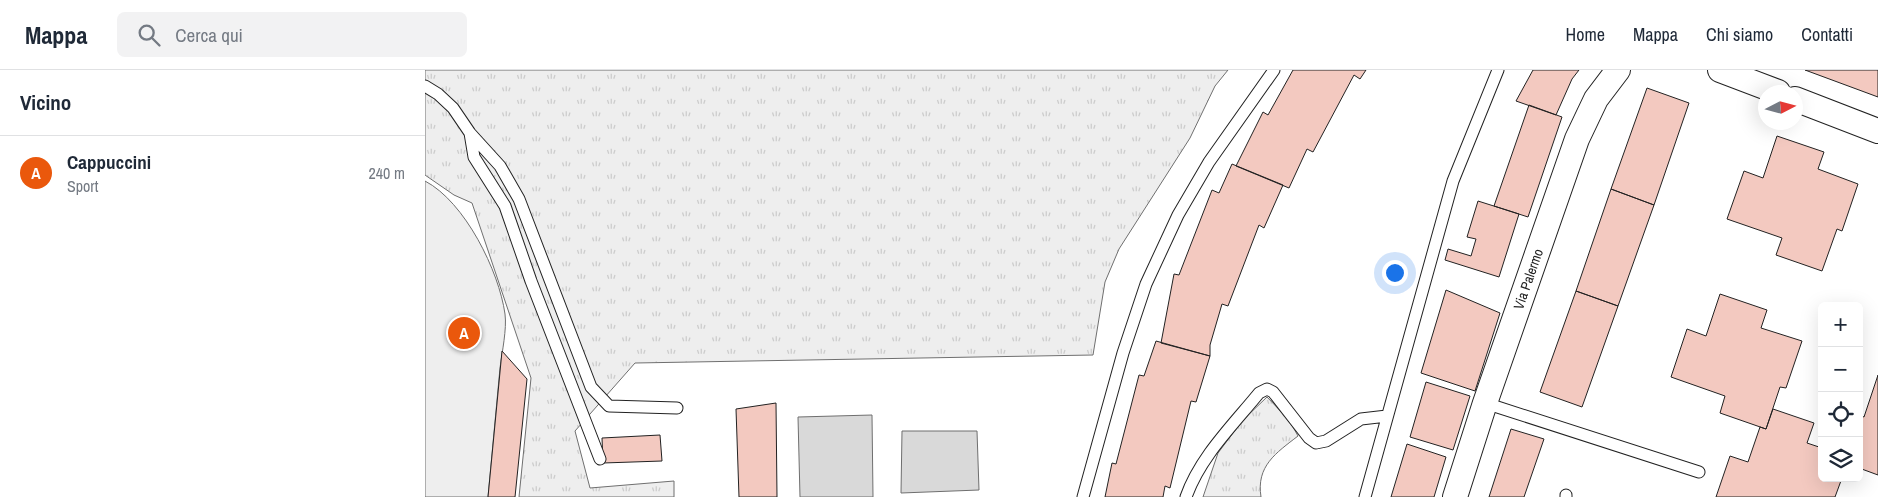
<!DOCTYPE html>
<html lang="it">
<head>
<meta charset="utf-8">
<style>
  :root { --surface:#fff; --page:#f2f2f3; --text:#1f2937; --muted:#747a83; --line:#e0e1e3; --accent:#ea580c }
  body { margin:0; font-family:"Archivo Narrow",sans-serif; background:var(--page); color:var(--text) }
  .controls { position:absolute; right:15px; bottom:15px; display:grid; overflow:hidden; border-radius:8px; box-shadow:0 5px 20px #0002 }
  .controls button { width:45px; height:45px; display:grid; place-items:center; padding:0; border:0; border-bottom:1px solid var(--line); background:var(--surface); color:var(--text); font:25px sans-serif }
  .compass { position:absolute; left:1333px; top:15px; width:45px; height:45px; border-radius:50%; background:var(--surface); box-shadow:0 5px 20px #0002; rotate:84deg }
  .you { position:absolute; left:969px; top:202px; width:18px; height:18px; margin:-12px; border:4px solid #fff; border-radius:50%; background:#1a73e8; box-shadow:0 0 0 8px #1a73e833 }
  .badge { display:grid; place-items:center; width:32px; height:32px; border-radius:50%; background:var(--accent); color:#fff; font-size:16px; font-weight:700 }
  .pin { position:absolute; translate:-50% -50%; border:2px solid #fff; box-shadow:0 1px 5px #0006 }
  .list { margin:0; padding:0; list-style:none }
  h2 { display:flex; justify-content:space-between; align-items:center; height:65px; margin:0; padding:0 20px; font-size:21px }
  h2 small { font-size:16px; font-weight:400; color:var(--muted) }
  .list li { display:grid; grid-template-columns:32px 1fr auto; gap:15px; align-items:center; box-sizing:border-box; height:75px; padding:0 20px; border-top:1px solid var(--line) }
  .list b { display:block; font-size:19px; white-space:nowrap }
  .list p { margin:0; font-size:16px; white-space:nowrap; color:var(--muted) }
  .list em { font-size:16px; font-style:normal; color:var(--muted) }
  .icon { flex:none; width:28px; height:28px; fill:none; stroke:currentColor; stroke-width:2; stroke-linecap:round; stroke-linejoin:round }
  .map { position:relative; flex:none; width:1453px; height:427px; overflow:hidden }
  header { display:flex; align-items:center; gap:30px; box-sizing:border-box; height:70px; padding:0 25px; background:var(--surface); border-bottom:1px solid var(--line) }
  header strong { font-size:24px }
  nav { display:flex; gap:28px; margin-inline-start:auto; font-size:18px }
  .search { width:350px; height:45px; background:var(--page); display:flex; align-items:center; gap:12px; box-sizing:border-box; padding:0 18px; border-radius:8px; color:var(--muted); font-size:19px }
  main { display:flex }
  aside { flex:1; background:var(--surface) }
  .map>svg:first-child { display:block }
  .grass { fill:url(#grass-tufts); stroke:#6f6f6f }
  .pitch { fill:#eee; stroke:#6f6f6f }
  .water { fill:#d9d9d9; stroke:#6f6f6f }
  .building { fill:#f3c9c0; stroke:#222 }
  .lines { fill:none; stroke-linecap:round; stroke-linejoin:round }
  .lane-casing { stroke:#222; stroke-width:13 }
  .street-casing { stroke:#222; stroke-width:26 }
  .lane { stroke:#fff; stroke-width:11 }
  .street { stroke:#fff; stroke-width:24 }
  .labels { text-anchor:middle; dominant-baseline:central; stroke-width:4; stroke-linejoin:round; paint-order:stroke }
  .street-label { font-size:14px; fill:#222; stroke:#fff }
</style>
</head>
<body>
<header>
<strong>Mappa</strong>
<div class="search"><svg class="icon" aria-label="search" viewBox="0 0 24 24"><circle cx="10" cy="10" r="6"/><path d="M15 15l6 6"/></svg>Cerca qui</div>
<nav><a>Home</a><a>Mappa</a><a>Chi siamo</a><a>Contatti</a></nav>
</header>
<main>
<aside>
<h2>Vicino<small></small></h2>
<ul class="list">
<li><span class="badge">A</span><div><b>Cappuccini</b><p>Sport</p></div><em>240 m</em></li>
</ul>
</aside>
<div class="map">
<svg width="1453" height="427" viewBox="0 0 1453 427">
  <defs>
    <pattern id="grass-tufts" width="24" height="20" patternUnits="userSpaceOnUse" patternTransform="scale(1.25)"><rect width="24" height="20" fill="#eee"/><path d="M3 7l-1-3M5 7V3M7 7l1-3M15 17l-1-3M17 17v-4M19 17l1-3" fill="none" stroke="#ccc"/></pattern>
  </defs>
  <rect width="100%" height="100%" fill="#fff"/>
  <path class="grass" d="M 0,0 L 803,0 L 790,16 L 765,68 L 694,179 L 680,212 L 668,285 L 210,293 L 150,361 L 165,418 L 249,411 L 249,427 L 94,427 L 106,308 L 47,133 L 29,125 L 0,105 Z
    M 842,327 L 864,350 L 873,366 C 851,383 831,396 836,427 L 778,427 L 793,383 L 817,351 Z"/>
  <path class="pitch" d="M 0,111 C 40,132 74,201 80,244 C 82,259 77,282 75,298 C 71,341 67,384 63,427 L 0,427 Z"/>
  <path class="water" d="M 447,345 L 448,427 L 375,427 L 373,347 Z
    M 477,361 L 552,361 L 554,420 L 476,423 Z"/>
  <path class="building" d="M 868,0 L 941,0 L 935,9 L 929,5 L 888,82 L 882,79 L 864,118 L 811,96 L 838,42 L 843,45 Z
    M 1108,0 L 1154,0 L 1147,9 L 1131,45 L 1091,31 Z
    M 1380,0 L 1453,0 L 1453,27 Z
    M 1222,18 L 1264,33 L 1229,135 L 1186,119 Z
    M 1104,35 L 1137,47 L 1103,147 L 1069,136 Z
    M 1352,66 L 1399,82 L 1393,99 L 1433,114 L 1417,161 L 1412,159 L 1397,201 L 1351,185 L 1357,168 L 1302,149 L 1319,101 L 1338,108 Z
    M 807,94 L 858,115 L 839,158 L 834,155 L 803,236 L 797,234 L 785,275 L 785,286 L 736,273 L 749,204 L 754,205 L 787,120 L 794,123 Z
    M 1186,119 L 1229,135 L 1193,236 L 1151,221 Z
    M 1053,131 L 1094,144 L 1074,207 L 1020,190 L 1023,179 L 1046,186 L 1051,169 L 1042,167 Z
    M 1021,220 L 1075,243 L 1050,321 L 996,303 Z
    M 1151,221 L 1193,236 L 1157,337 L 1115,322 Z
    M 1295,224 L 1342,240 L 1336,258 L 1377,271 L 1361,318 L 1355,317 L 1341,359 L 1295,343 L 1300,326 L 1246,307 L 1262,259 L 1281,266 Z
    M 731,271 L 785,286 L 771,332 L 766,331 L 745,418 L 740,416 L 738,427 L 680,427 L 687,393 L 691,394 L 714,305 L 719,306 Z
    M 77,281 L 102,309 L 90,427 L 63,427 Z
    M 1453,305 L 1453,405 L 1434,398 L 1434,345 L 1439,347 Z
    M 1001,312 L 1045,326 L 1028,380 L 985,367 Z
    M 351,333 L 352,427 L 314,427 L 311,339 Z
    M 1348,339 L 1389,353 L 1382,373 L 1397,378 L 1397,408 L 1417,408 L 1410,427 L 1291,427 L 1305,386 L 1323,392 L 1335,357 L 1341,359 Z
    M 1086,359 L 1119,369 L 1099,427 L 1064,427 Z
    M 235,365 L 237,391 L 178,393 L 177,368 Z
    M 982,374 L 1021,387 L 1009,427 L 966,427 Z"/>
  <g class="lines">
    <g class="lane-casing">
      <path id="lane" d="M 0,16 L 13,24 L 28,38 L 45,63 L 75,96 L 94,129 L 166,317 L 184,336 L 252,338
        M 45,63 L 49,87 L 80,136 L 106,211 L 175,389
        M 1060,333 L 1274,402
        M 658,427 L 698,283 L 721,214 L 753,145 L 784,92 L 849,0
        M 761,427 C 775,387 808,355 834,323 L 842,319 L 848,322 L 884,368 L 891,373 L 901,371 L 936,349 L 962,346
        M 940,427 L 1028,111 L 1073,0
        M 1141,427 L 1141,425"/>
    </g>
    <g class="street-casing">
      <g id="street">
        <path d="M 1295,0 L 1353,22"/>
        <path d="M 1370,29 L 1453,61"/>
        <path id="s1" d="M 1030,427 L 1060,333 L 1152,69 L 1171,29 L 1193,0"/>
      </g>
    </g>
    <use href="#lane" class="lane"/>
    <use href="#street" class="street"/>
  </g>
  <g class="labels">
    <g class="street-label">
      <text stroke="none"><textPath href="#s1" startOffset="230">Via Palermo</textPath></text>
    </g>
  </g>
</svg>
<div class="controls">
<button>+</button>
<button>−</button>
<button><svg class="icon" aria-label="locate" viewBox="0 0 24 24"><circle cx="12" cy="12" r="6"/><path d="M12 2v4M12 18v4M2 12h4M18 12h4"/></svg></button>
<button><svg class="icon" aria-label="layers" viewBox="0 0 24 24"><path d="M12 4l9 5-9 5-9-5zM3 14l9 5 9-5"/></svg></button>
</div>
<svg class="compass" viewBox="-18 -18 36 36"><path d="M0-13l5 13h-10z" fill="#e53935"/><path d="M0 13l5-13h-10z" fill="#747a83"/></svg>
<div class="you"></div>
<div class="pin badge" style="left:39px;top:263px">A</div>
</div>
</main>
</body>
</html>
